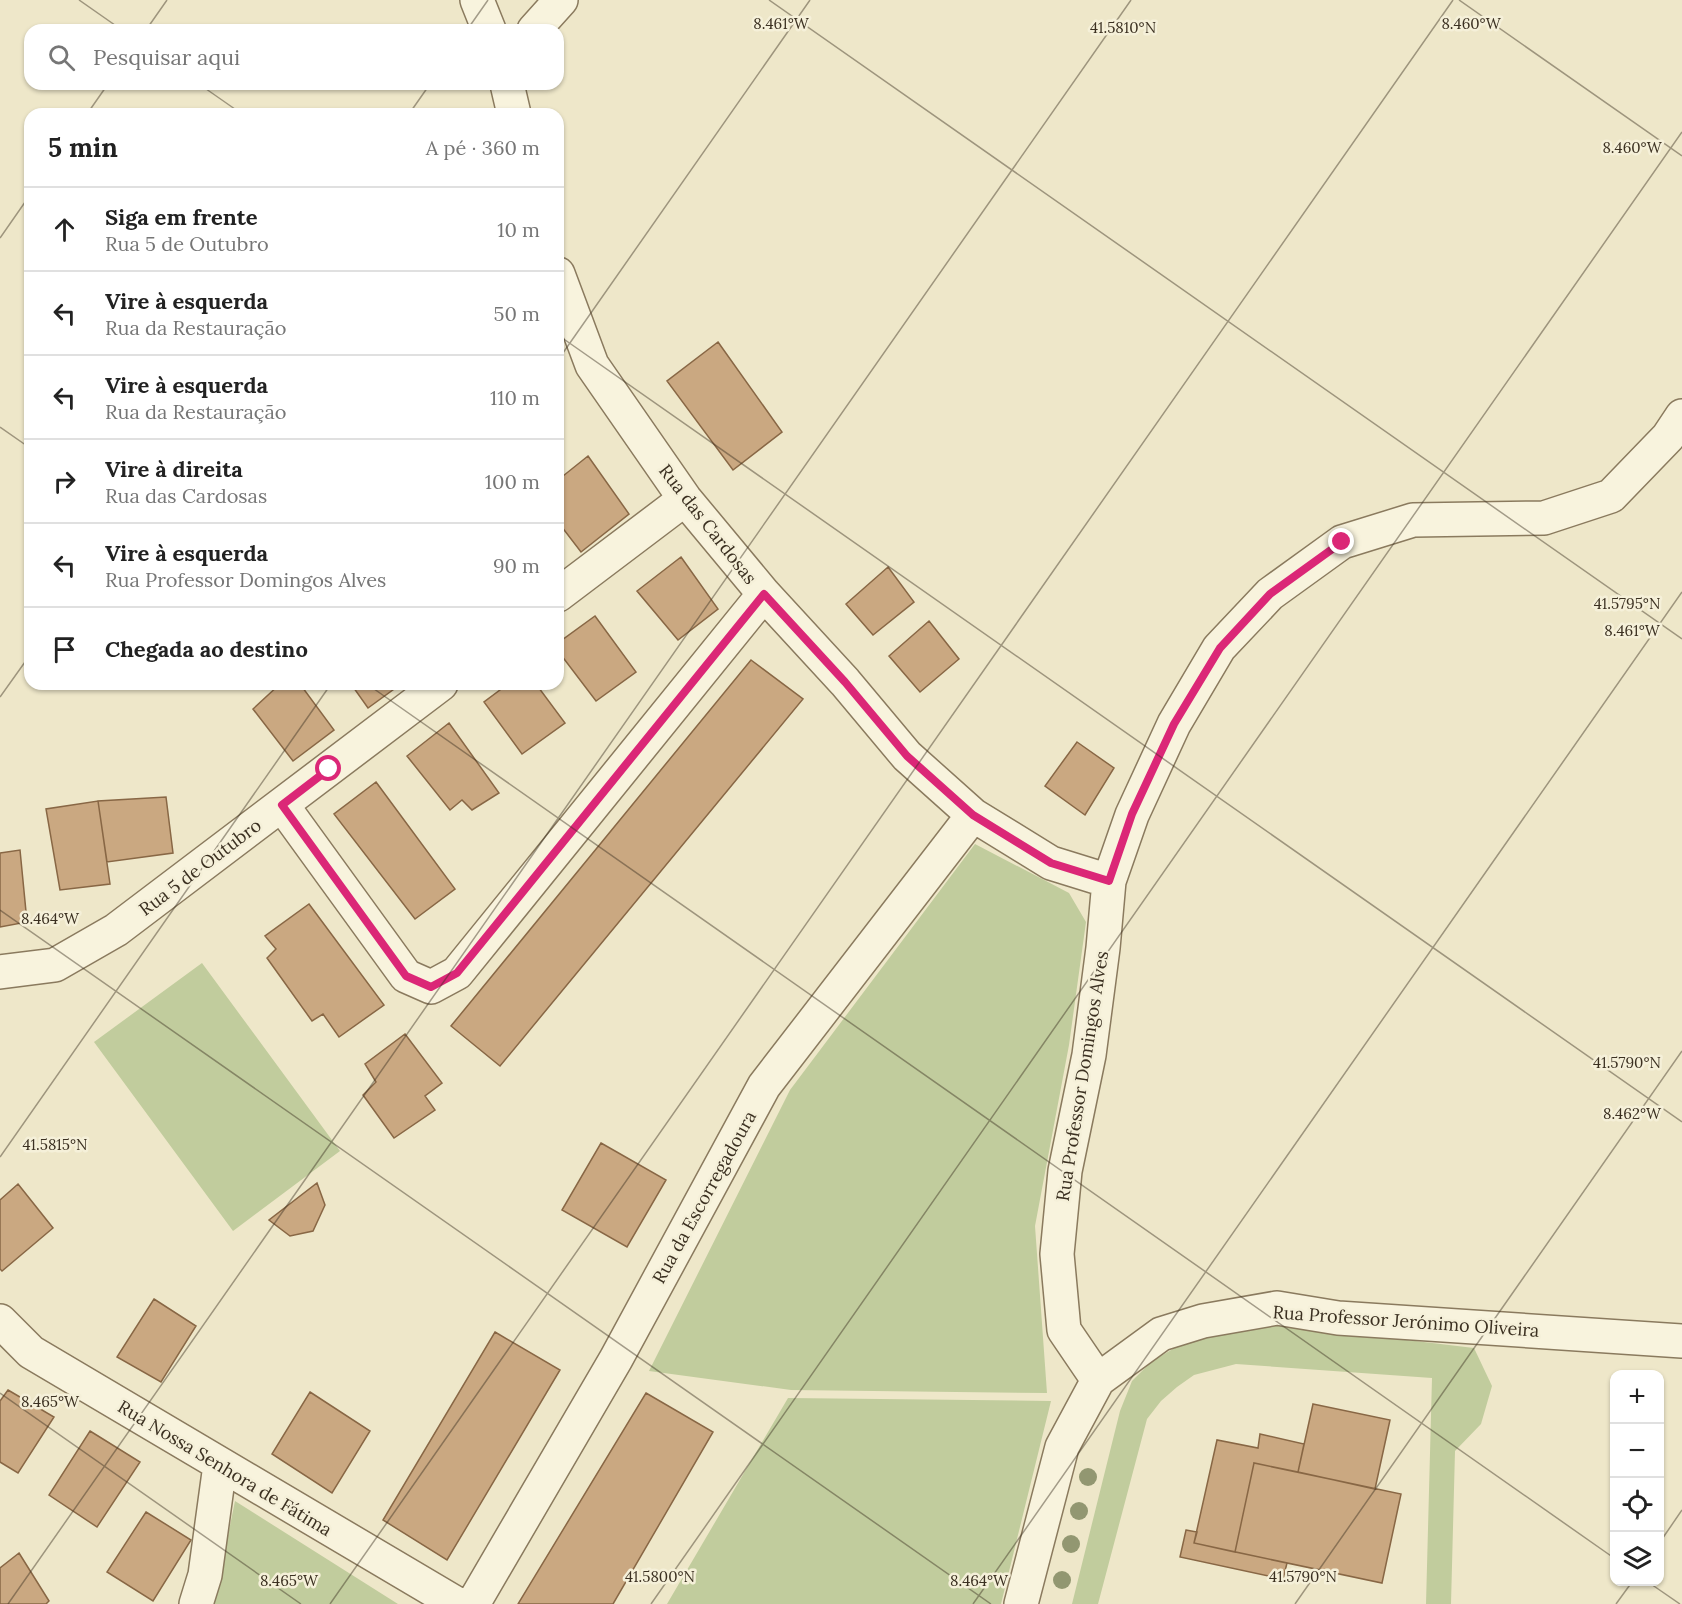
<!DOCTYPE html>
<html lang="pt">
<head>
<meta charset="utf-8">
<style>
  :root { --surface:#fff; --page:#f2f2f2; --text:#222; --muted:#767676; --line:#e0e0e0 }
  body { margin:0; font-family:Lora,serif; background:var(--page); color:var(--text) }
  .controls { position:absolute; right:18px; bottom:18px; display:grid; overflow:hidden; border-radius:12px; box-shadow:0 2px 4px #0004 }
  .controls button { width:54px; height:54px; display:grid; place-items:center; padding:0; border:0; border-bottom:2px solid var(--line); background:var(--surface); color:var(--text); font:30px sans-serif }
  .stop { position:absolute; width:18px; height:18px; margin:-14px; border:4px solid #db2777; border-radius:50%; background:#fff }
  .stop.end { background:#db2777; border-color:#fff; box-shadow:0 2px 6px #0008 }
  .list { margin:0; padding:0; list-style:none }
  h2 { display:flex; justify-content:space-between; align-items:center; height:78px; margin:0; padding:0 24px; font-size:26px }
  h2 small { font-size:20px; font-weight:400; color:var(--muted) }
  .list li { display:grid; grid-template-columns:39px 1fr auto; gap:18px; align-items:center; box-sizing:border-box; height:84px; padding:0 24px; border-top:2px solid var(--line) }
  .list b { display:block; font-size:22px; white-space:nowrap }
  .list p { margin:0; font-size:20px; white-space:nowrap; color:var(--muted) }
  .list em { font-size:20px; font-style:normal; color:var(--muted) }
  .icon { flex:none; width:33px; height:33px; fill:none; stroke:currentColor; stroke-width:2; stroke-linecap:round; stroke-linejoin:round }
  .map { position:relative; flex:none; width:1682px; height:1604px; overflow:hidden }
  .search { position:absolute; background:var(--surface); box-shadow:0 2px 4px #0004; left:24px; top:24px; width:540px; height:66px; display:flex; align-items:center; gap:15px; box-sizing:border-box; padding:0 21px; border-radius:18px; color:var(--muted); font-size:22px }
  .panel { position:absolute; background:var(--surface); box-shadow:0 2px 4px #0004; left:24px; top:108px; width:540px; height:582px; border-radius:18px }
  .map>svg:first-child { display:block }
  .green { fill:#c1cc9d }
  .building { fill:#caa881; stroke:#886745; stroke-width:1.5 }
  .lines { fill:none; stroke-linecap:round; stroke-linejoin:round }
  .street-casing { stroke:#8a7a5e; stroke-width:36 }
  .street { stroke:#f8f3dd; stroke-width:33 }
  .tree { fill:#929771 }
  .route { stroke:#db2777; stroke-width:8 }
  .ticks { fill:none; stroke:#3b3021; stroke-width:1.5; stroke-opacity:0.45 }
  .labels { text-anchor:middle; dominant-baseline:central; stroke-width:5; stroke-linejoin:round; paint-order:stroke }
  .street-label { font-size:18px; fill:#3b3021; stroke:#f5f0d9 }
  .ticks-label { font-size:15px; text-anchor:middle; fill:#3b3021; stroke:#f5f0d9; stroke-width:5; stroke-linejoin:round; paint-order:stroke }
</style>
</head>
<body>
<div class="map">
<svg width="1682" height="1604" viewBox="0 0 1682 1604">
  <rect width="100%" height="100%" fill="#eee7c9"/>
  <path class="green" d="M 975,844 L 1069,893 L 1086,922 L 1069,1045 L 1035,1226 L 1047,1393 L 791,1390 L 649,1371 L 790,1090 Z
    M 202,963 L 340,1151 L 233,1231 L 94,1042 Z
    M 1273,1324 L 1474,1348 L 1492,1386 L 1481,1424 L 1455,1451 L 1451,1604 L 1426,1604 L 1432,1378 L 1236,1364 L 1194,1375 L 1177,1387 L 1161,1401 L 1147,1419 L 1098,1604 L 1072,1604 L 1120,1411 L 1132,1381 L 1151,1362 L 1176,1347 L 1207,1334 Z
    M 788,1398 L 1051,1401 L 1001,1604 L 667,1604 Z
    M 235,1501 L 398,1604 L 214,1604 Z"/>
  <path class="building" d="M 718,342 L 782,432 L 733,470 L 667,381 Z
    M 588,456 L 629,514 L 581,552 L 558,522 L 558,480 Z
    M 681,557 L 718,609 L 678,640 L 637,591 Z
    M 888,567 L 914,602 L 873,635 L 846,604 Z
    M 595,616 L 636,672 L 596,701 L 558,651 L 558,643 Z
    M 929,621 L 959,659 L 920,692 L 889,656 Z
    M 751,660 L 803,699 L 500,1066 L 451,1026 Z
    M 280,684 L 300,684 L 334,730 L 293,761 L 253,709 Z
    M 351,684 L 401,684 L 368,708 Z
    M 508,684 L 536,684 L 565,723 L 522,754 L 484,702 Z
    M 449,723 L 499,793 L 472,810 L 462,800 L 450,810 L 407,756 Z
    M 1077,742 L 1114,768 L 1085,815 L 1045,786 Z
    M 376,782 L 455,889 L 415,919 L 334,814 Z
    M 166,797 L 173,853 L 107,862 L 98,801 Z
    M 98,801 L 110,884 L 60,890 L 46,809 Z
    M 20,850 L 27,922 L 0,927 L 0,853 Z
    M 309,904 L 384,1005 L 339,1037 L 323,1014 L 312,1021 L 267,958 L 276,949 L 265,936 Z
    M 405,1034 L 442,1083 L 425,1096 L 435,1110 L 394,1138 L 363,1095 L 376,1082 L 365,1064 Z
    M 601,1143 L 666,1180 L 627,1247 L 562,1210 Z
    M 317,1183 L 325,1205 L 313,1231 L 290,1236 L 269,1220 Z
    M 18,1184 L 53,1228 L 2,1271 L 0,1269 L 0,1200 Z
    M 154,1299 L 196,1326 L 161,1382 L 117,1357 Z
    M 495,1332 L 560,1370 L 447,1560 L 383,1520 Z
    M 8,1390 L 54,1417 L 18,1473 L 0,1462 L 0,1401 Z
    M 310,1392 L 370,1431 L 332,1493 L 272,1454 Z
    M 646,1393 L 713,1432 L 613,1604 L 518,1604 Z
    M 1313,1404 L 1390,1420 L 1375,1489 L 1298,1472 Z
    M 90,1431 L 140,1462 L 97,1527 L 49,1495 Z
    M 1260,1434 L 1304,1444 L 1298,1472 L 1254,1463 L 1235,1552 L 1194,1543 L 1217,1440 L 1258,1448 Z
    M 1254,1463 L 1401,1494 L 1382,1583 L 1235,1552 Z
    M 146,1512 L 191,1540 L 153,1601 L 107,1572 Z
    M 1186,1530 L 1197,1532 L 1194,1543 L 1287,1563 L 1283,1579 L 1180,1557 Z
    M 19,1553 L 49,1601 L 46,1604 L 0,1604 L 0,1568 Z"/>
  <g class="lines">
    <g class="street-casing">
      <path id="street" d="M 477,0 L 489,30
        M 534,30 L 561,0
        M 507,84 L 514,114
        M 558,274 L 592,365 L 685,499 L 764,594 L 845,682 L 907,756 L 973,815 L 1051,863 L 1109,881
        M 558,595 L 685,499
        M 282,805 L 406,976 L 431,987 L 457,973 L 764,594
        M 0,972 L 55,965 L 116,930 L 441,684
        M 0,1321 L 31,1352 L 457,1604
        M 1098,1380 L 1064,1330 L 1057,1254 L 1065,1171 L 1089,1055 L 1103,948 L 1109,881 L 1132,815 L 1174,724 L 1219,648 L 1270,594 L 1342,542 L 1413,520 L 1544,518 L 1611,496 L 1668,437 L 1682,416
        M 196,1604 L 205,1575 L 220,1465
        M 473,1604 L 616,1359 L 764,1086 L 973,815
        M 1021,1604 L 1062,1447 L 1098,1380 L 1161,1334 L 1203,1321 L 1277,1308 L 1338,1318 L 1682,1341"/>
    </g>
    <use href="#street" class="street"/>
  </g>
  <g class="tree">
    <circle cx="1088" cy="1477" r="9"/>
    <circle cx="1079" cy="1511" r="9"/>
    <circle cx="1071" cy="1544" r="9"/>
    <circle cx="1062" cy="1580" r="9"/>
  </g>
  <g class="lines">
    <path class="route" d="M 329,769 L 282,805 L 406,976 L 431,987 L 457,973 L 764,594 L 845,682 L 907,756 L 973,815 L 1051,863 L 1109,881 L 1132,814 L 1174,724 L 1220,648 L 1270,594 L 1342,542"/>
  </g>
  <path class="ticks" d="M 79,0 L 122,30M 769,0 L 1682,639M 1459,0 L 1682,156M 146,30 L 167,0M 467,30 L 488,0M 199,84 L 242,114M 87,114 L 108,84M 409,114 L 430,84M 0,238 L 30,195M 558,335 L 1682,1122M 558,360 L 810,0M 0,427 L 30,448M 367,684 L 1614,1558M 0,697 L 30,655M 0,910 L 991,1604M 0,1157 L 331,684M 0,1393 L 301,1604M 1660,1542 L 1682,1510M 1648,1582 L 1680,1604M 8,1604 L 1131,0M 330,1604 L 1453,0M 651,1604 L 1682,132M 973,1604 L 1682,592M 1295,1604 L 1682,1051M 1616,1604 L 1632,1582"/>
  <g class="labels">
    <g class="street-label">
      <text transform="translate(708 524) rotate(52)">Rua das Cardosas</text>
      <text transform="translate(200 867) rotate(-37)">Rua 5 de Outubro</text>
      <text transform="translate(1082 1076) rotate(-81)">Rua Professor Domingos Alves</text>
      <text transform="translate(704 1197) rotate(-61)">Rua da Escorregadoura</text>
      <text transform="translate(1406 1321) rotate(4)">Rua Professor Jerónimo Oliveira</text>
      <text transform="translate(225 1468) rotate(31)">Rua Nossa Senhora de Fátima</text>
    </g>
  </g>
  <g class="ticks-label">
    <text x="781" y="29">8.461°W</text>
    <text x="1471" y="29">8.460°W</text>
    <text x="1123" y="33">41.5810°N</text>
    <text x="1632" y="153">8.460°W</text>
    <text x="1627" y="609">41.5795°N</text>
    <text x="1632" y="636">8.461°W</text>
    <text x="50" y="924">8.464°W</text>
    <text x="1627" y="1068">41.5790°N</text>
    <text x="1632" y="1119">8.462°W</text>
    <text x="55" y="1150">41.5815°N</text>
    <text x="50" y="1407">8.465°W</text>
    <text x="660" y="1582">41.5800°N</text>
    <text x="1303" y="1582">41.5790°N</text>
    <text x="289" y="1586">8.465°W</text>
    <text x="979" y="1586">8.464°W</text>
  </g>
</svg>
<div class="controls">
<button>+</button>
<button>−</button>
<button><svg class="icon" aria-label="locate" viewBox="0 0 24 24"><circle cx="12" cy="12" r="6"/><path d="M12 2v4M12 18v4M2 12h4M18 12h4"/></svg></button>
<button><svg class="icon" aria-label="layers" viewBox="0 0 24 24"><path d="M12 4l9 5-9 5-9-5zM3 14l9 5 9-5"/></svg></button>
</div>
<div class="stop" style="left:329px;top:769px"></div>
<div class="stop end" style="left:1342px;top:542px"></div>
<div class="search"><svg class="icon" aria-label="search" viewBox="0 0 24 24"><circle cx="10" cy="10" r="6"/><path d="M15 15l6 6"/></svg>Pesquisar aqui</div>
<section class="panel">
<h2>5 min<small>A pé · 360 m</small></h2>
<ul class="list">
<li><svg class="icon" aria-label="ahead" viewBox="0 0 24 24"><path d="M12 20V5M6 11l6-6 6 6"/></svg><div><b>Siga em frente</b><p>Rua 5 de Outubro</p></div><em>10 m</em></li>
<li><svg class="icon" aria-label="left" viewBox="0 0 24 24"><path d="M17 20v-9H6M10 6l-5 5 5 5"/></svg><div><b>Vire à esquerda</b><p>Rua da Restauração</p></div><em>50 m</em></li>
<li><svg class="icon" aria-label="left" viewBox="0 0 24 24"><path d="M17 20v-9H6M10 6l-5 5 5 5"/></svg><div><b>Vire à esquerda</b><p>Rua da Restauração</p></div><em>110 m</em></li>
<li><svg class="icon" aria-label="right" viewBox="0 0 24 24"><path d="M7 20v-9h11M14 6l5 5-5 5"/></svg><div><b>Vire à direita</b><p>Rua das Cardosas</p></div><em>100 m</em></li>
<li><svg class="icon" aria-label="left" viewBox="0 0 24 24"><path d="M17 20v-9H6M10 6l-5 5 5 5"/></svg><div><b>Vire à esquerda</b><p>Rua Professor Domingos Alves</p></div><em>90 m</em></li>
<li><svg class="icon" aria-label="arrive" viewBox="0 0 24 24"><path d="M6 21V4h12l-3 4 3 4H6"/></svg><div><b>Chegada ao destino</b></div></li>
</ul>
</section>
</div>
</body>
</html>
